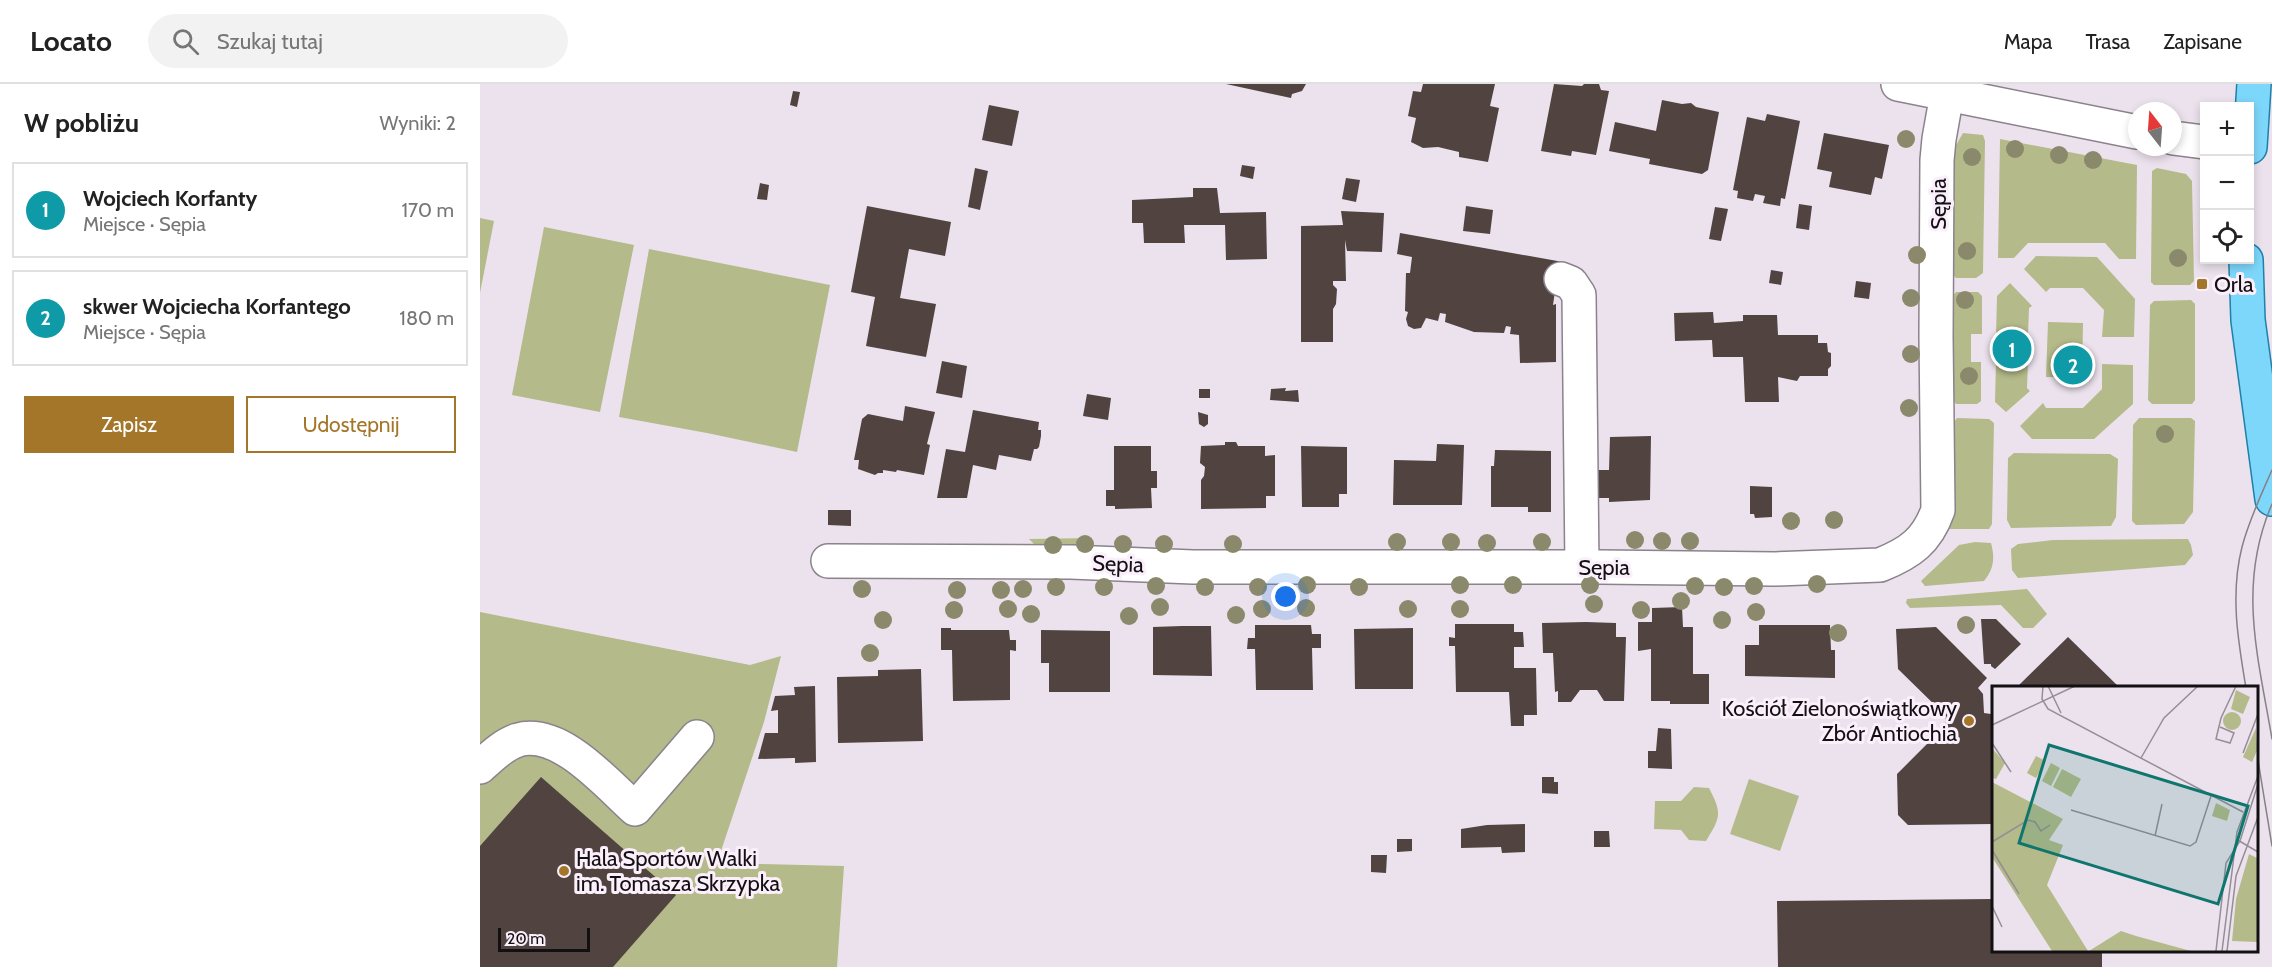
<!DOCTYPE html>
<html lang="pl">
<head>
<meta charset="utf-8">
<style>
  :root { --surface:#fff; --page:#f2f2f2; --text:#222; --muted:#767676; --line:#e0e0e0; --accent:#a47629 }
  body { margin:0; font-family:Cabin,sans-serif; background:var(--page); color:var(--text) }
  .controls { position:absolute; right:18px; top:18px; display:grid; overflow:hidden; border-radius:0px; box-shadow:0 3px 9px #0003 }
  .controls button { width:54px; height:54px; display:grid; place-items:center; padding:0; border:0; border-bottom:2px solid var(--line); background:var(--surface); color:var(--text); font:30px sans-serif }
  .compass { position:absolute; left:1648px; top:18px; width:54px; height:54px; border-radius:50%; background:var(--surface); box-shadow:0 3px 9px #0003; rotate:343deg }
  .scale { position:absolute; left:18px; bottom:15px; width:92px; box-sizing:border-box; padding-left:6px; border:3px solid #131013; border-top:0; font-size:16px; line-height:21px; white-space:nowrap; color:#131013; -webkit-text-stroke:4px #faeffa; paint-order:stroke }
  .you { position:absolute; left:806px; top:513px; width:21px; height:21px; margin:-15px; border:4px solid #fff; border-radius:50%; background:#1a73e8; box-shadow:0 0 0 9px #1a73e833 }
  .badge { display:grid; place-items:center; width:39px; height:39px; border-radius:50%; background:var(--accent); color:#fff; font-size:20px; font-weight:700 }
  .pin { position:absolute; translate:-50% -50%; border:3px solid #fff; box-shadow:0 2px 6px #0006 }
  .list { margin:0; padding:0; list-style:none }
  h2 { display:flex; justify-content:space-between; align-items:center; height:78px; margin:0; padding:0 24px; font-size:26px }
  h2 small { font-size:20px; font-weight:400; color:var(--muted) }
  .list li { display:grid; grid-template-columns:39px 1fr auto; gap:18px; align-items:center; box-sizing:border-box; height:96px; margin:0 12px 12px; padding:0 12px; border:2px solid var(--line); border-radius:0px }
  .list b { display:block; font-size:22px; white-space:nowrap }
  .list p { margin:0; font-size:20px; white-space:nowrap; color:var(--muted) }
  .list em { font-size:20px; font-style:normal; color:var(--muted) }
  .actions { display:flex; gap:12px; padding:18px 24px }
  .actions a { flex:1; padding:14px 0; border:2px solid var(--accent); border-radius:0px; text-align:center; font-size:21px; color:var(--accent) }
  .actions .main { background:var(--accent); color:#fff }
  .icon { flex:none; width:33px; height:33px; fill:none; stroke:currentColor; stroke-width:2; stroke-linecap:round; stroke-linejoin:round }
  .map { position:relative; flex:none; width:1792px; height:883px; overflow:hidden }
  header { display:flex; align-items:center; gap:36px; box-sizing:border-box; height:84px; padding:0 30px; background:var(--surface); border-bottom:2px solid var(--line) }
  header strong { font-size:28px }
  nav { display:flex; gap:33px; margin-inline-start:auto; font-size:21px }
  .search { width:420px; height:54px; background:var(--page); display:flex; align-items:center; gap:15px; box-sizing:border-box; padding:0 21px; border-radius:33px; color:var(--muted); font-size:22px }
  main { display:flex }
  aside { flex:1; background:var(--surface) }
  .map>svg:first-child { display:block }
  .green { fill:#b4ba8a }
  .building { fill:#504340 }
  .lines { fill:none; stroke-linecap:round; stroke-linejoin:round }
  .minor-casing { stroke:#8b828c; stroke-width:36 }
  .major-casing { stroke:#1f80a8; stroke-width:36 }
  .minor { stroke:#fff; stroke-width:33 }
  .major { stroke:#7dd7fb; stroke-width:33 }
  .tram { stroke:#868087; stroke-width:1.5 }
  .tree { fill:#8b896c }
  .poi-dot { fill:#a47629; stroke:#faeffa; stroke-width:2 }
  .labels { text-anchor:middle; dominant-baseline:central; stroke-width:6; stroke-linejoin:round; paint-order:stroke }
  .street-label { font-size:22px; fill:#131013; stroke:#faeffa }
  .poi-label { font-size:22px; fill:#131013; stroke:#faeffa; text-anchor:start }
  .inset-road { fill:none; stroke:#958e96; stroke-width:1.5 }
  .view { fill:#0f766e; fill-opacity:0.15; stroke:#0f766e; stroke-width:3 }
  .inset-edge { fill:none; stroke:#131013; stroke-width:3 }
</style>
</head>
<body>
<header>
<strong>Locato</strong>
<div class="search"><svg class="icon" aria-label="search" viewBox="0 0 24 24"><circle cx="10" cy="10" r="6"/><path d="M15 15l6 6"/></svg>Szukaj tutaj</div>
<nav><a>Mapa</a><a>Trasa</a><a>Zapisane</a></nav>
</header>
<main>
<aside>
<h2>W pobliżu<small>Wyniki: 2</small></h2>
<ul class="list">
<li><span class="badge" style="background:#0f9aa8">1</span><div><b>Wojciech Korfanty</b><p>Miejsce · Sępia</p></div><em>170 m</em></li>
<li><span class="badge" style="background:#0f9aa8">2</span><div><b>skwer Wojciecha Korfantego</b><p>Miejsce · Sępia</p></div><em>180 m</em></li>
</ul>
<div class="actions"><a class="main">Zapisz</a><a>Udostępnij</a></div>
</aside>
<div class="map">
<svg width="1792" height="883" viewBox="0 0 1792 883">
  <rect width="100%" height="100%" fill="#ece2ed"/>
  <path class="green" d="M 1483,49 L 1503,51 L 1505,57 L 1503,189 L 1496,194 L 1476,194 L 1472,190 L 1472,68 Z
    M 1520,55 L 1657,81 L 1656,175 L 1639,175 L 1625,159 L 1548,159 L 1534,174 L 1518,174 Z
    M 1677,84 L 1706,90 L 1712,97 L 1714,197 L 1710,201 L 1674,201 L 1671,198 L 1672,87 Z
    M 0,134 L 14,137 L 0,209 Z
    M 64,143 L 154,161 L 120,328 L 32,311 Z
    M 169,165 L 350,201 L 317,368 L 227,349 L 139,333 Z
    M 1556,172 L 1617,173 L 1655,215 L 1654,253 L 1622,253 L 1624,226 L 1603,204 L 1570,204 L 1566,208 L 1544,185 Z
    M 1530,199 L 1552,222 L 1549,224 L 1548,250 L 1516,251 L 1517,212 Z
    M 1476,208 L 1498,208 L 1502,212 L 1502,250 L 1491,250 L 1491,278 L 1501,278 L 1501,317 L 1497,320 L 1476,320 L 1472,314 L 1472,213 Z
    M 1711,216 L 1715,220 L 1715,316 L 1712,320 L 1672,320 L 1668,316 L 1670,221 L 1674,217 Z
    M 1568,238 L 1603,239 L 1602,294 L 1566,293 Z
    M 1516,278 L 1548,278 L 1547,304 L 1550,307 L 1526,328 L 1515,318 Z
    M 1622,280 L 1653,281 L 1653,320 L 1614,355 L 1552,355 L 1540,342 L 1563,319 L 1566,324 L 1603,324 L 1622,305 Z
    M 1477,334 L 1509,335 L 1514,339 L 1512,440 L 1509,445 L 1469,445 C 1479,412 1474,373 1473,339 Z
    M 1659,334 L 1711,334 L 1715,337 L 1713,428 L 1704,440 L 1656,441 L 1652,437 L 1653,341 Z
    M 1534,369 L 1630,370 L 1638,375 L 1636,433 L 1631,442 L 1531,444 L 1527,436 L 1528,374 Z
    M 612,454 L 607,466 L 556,462 L 549,455 Z
    M 1708,455 L 1711,461 L 1713,471 L 1705,481 L 1538,494 L 1532,486 L 1531,465 L 1538,460 L 1573,456 Z
    M 1495,458 L 1511,459 C 1515,474 1514,485 1504,497 L 1445,502 L 1441,497 L 1479,461 Z
    M 1547,505 L 1567,530 L 1553,544 L 1543,544 L 1521,521 L 1430,524 L 1426,519 L 1427,515 Z
    M 0,528 L 270,581 L 301,572 L 284,638 L 237,779 L 364,782 L 357,883 L 0,883 Z
    M 1269,695 L 1319,712 L 1300,767 L 1250,750 Z
    M 1214,703 L 1229,704 C 1242,729 1241,733 1226,757 L 1209,756 L 1201,746 L 1174,745 L 1175,717 L 1201,717 Z"/>
  <path class="building" d="M 746,0 L 826,0 L 822,7 L 812,10 L 811,14 Z
    M 943,0 L 1015,0 L 1010,22 L 1019,24 L 1008,78 L 979,73 L 979,68 L 958,63 L 943,64 L 931,58 L 936,34 L 928,32 L 933,7 L 941,8 Z
    M 1074,0 L 1102,2 L 1104,0 L 1119,0 L 1121,6 L 1129,7 L 1116,71 L 1092,67 L 1091,72 L 1061,67 Z
    M 313,7 L 320,8 L 317,23 L 310,21 Z
    M 1182,16 L 1202,20 L 1211,19 L 1216,23 L 1239,28 L 1228,86 L 1222,90 L 1169,80 L 1170,75 L 1129,67 L 1135,38 L 1176,47 Z
    M 509,21 L 539,27 L 532,62 L 502,56 Z
    M 1287,30 L 1320,37 L 1305,115 L 1301,114 L 1300,122 L 1283,119 L 1285,112 L 1275,110 L 1273,117 L 1257,114 L 1258,107 L 1253,106 L 1267,33 L 1285,37 Z
    M 1344,49 L 1409,61 L 1402,95 L 1395,93 L 1391,111 L 1349,103 L 1352,88 L 1337,85 Z
    M 762,81 L 775,83 L 773,95 L 760,92 Z
    M 495,84 L 508,87 L 500,126 L 488,123 Z
    M 866,94 L 880,96 L 876,118 L 862,115 Z
    M 280,99 L 289,101 L 287,116 L 277,115 Z
    M 713,104 L 737,104 L 740,129 L 786,128 L 787,175 L 746,176 L 745,141 L 704,141 L 705,159 L 664,159 L 663,139 L 652,139 L 652,116 L 713,113 Z
    M 1319,120 L 1332,122 L 1329,146 L 1316,144 Z
    M 387,122 L 471,138 L 465,172 L 429,165 L 420,214 L 456,220 L 446,273 L 386,262 L 395,213 L 371,208 Z
    M 986,122 L 1013,126 L 1010,150 L 983,147 Z
    M 1235,123 L 1248,125 L 1241,157 L 1229,155 Z
    M 861,127 L 904,129 L 902,168 L 867,167 L 865,156 L 866,197 L 853,197 L 853,201 L 857,205 L 856,220 L 853,225 L 853,258 L 821,258 L 821,142 L 863,141 Z
    M 920,149 L 1083,178 L 1079,208 L 1075,207 L 1073,221 L 1076,220 L 1076,278 L 1040,279 L 1039,251 L 1030,250 L 1031,243 L 1026,242 L 1024,249 L 994,248 L 965,238 L 966,230 L 960,229 L 958,237 L 946,234 L 941,244 L 934,245 L 928,242 L 926,235 L 928,228 L 925,227 L 926,189 L 930,189 L 932,173 L 917,170 Z
    M 1291,186 L 1303,188 L 1301,201 L 1289,199 Z
    M 1376,197 L 1391,199 L 1389,215 L 1374,213 Z
    M 1233,228 L 1234,239 L 1263,237 L 1263,231 L 1297,231 L 1298,251 L 1338,251 L 1338,259 L 1347,259 L 1348,268 L 1351,269 L 1351,282 L 1348,285 L 1348,292 L 1320,292 L 1317,297 L 1298,293 L 1299,318 L 1265,318 L 1263,273 L 1233,273 L 1232,256 L 1195,257 L 1194,229 Z
    M 462,277 L 487,282 L 482,314 L 456,309 Z
    M 806,304 L 805,307 L 818,306 L 819,318 L 790,316 L 791,305 Z
    M 719,305 L 730,305 L 730,314 L 719,314 Z
    M 607,310 L 631,314 L 628,336 L 603,332 Z
    M 425,322 L 455,328 L 447,360 L 450,361 L 444,391 L 417,386 L 416,388 L 403,386 L 403,389 L 398,389 L 395,391 L 378,385 L 379,376 L 374,376 L 382,335 L 388,330 L 423,337 Z
    M 493,326 L 559,338 L 558,346 L 561,346 L 561,352 L 559,363 L 557,365 L 554,365 L 551,377 L 519,371 L 516,386 L 493,381 L 487,414 L 457,414 L 466,365 L 485,368 Z
    M 718,328 L 728,331 L 728,340 L 724,343 L 719,340 Z
    M 1171,352 L 1170,416 L 1129,418 L 1129,414 L 1113,414 L 1113,386 L 1129,386 L 1130,353 Z
    M 745,358 L 756,358 L 758,362 L 785,362 L 785,372 L 795,371 L 795,412 L 786,412 L 786,424 L 721,425 L 721,396 L 724,392 L 725,383 L 720,379 L 721,362 L 745,361 Z
    M 957,360 L 984,361 L 982,421 L 913,421 L 914,376 L 956,377 Z
    M 634,362 L 671,362 L 671,387 L 677,387 L 677,404 L 671,404 L 672,424 L 635,425 L 635,422 L 626,422 L 626,406 L 634,406 Z
    M 821,362 L 867,363 L 867,410 L 859,410 L 859,423 L 822,423 Z
    M 1015,366 L 1071,367 L 1071,428 L 1048,428 L 1048,423 L 1011,423 L 1011,382 L 1014,382 Z
    M 1270,402 L 1292,403 L 1292,433 L 1275,434 L 1274,430 L 1270,430 Z
    M 348,426 L 371,426 L 371,442 L 348,441 Z
    M 1202,523 L 1203,543 L 1213,543 L 1213,590 L 1229,590 L 1229,620 L 1190,620 L 1190,617 L 1171,617 L 1171,565 L 1158,567 L 1158,538 L 1172,538 L 1172,524 Z
    M 1501,535 L 1516,535 L 1541,560 L 1515,585 L 1511,582 L 1511,580 L 1504,580 Z
    M 1106,538 L 1136,539 L 1136,553 L 1146,553 L 1144,617 L 1124,617 L 1117,606 L 1100,606 L 1091,618 L 1078,618 L 1078,607 L 1075,608 L 1073,569 L 1063,569 L 1062,539 Z
    M 975,540 L 1034,540 L 1034,548 L 1043,548 L 1044,563 L 1034,563 L 1034,584 L 1056,584 L 1057,631 L 1044,631 L 1044,642 L 1031,642 L 1029,608 L 976,608 L 975,562 L 969,562 L 969,553 L 975,554 Z
    M 775,541 L 831,541 L 832,550 L 841,550 L 841,564 L 832,564 L 833,606 L 776,606 L 775,565 L 767,565 L 768,554 L 775,554 Z
    M 1279,541 L 1350,541 L 1351,566 L 1355,566 L 1355,594 L 1265,592 L 1265,561 L 1279,561 Z
    M 702,542 L 731,542 L 732,592 L 673,591 L 673,543 Z
    M 1456,543 L 1507,594 L 1498,604 L 1503,610 L 1504,629 L 1511,630 L 1513,627 L 1513,740 L 1428,741 L 1418,731 L 1417,690 L 1465,642 L 1466,632 L 1418,585 L 1416,545 Z
    M 461,544 L 471,544 L 471,546 L 529,546 L 530,556 L 536,556 L 536,567 L 530,566 L 530,616 L 473,617 L 472,566 L 461,566 Z
    M 933,544 L 933,605 L 875,605 L 874,545 Z
    M 561,546 L 630,547 L 630,608 L 569,608 L 569,579 L 561,579 Z
    M 1588,553 L 1640,604 L 1536,604 Z
    M 441,585 L 443,657 L 358,659 L 357,593 L 398,592 L 398,586 Z
    M 335,602 L 336,678 L 315,679 L 315,674 L 313,674 L 278,675 L 285,649 L 298,649 L 298,626 L 291,627 L 295,612 L 315,611 L 314,603 Z
    M 1178,644 L 1191,645 L 1192,685 L 1168,684 L 1168,667 L 1176,667 Z
    M 61,693 L 196,811 L 133,883 L 0,883 L 0,762 Z
    M 1062,693 L 1074,693 L 1074,698 L 1078,698 L 1078,710 L 1062,709 Z
    M 1045,740 L 1045,768 L 1022,769 L 1021,763 L 981,764 L 981,745 L 1007,741 Z
    M 1114,747 L 1129,747 L 1130,763 L 1114,763 Z
    M 917,755 L 932,755 L 932,767 L 917,768 Z
    M 891,771 L 907,771 L 906,789 L 891,788 Z
    M 1513,815 L 1513,867 L 1622,867 L 1622,883 L 1298,883 L 1297,817 Z"/>
  <g class="lines">
    <g class="minor-casing">
      <path id="minor" d="M 1418,0 L 1657,48
        M 1693,54 L 1724,58
        M 1081,195 L 1091,199 L 1099,211 L 1102,483
        M 348,477 L 591,478 L 713,483 L 1120,483 L 1295,485 L 1400,481 C 1430,469 1447,457 1458,426 L 1456,252 L 1457,76 L 1459,55 L 1467,10
        M 0,683 C 11,673 23,661 38,656 C 80,644 127,700 155,725 L 217,653"/>
    </g>
    <g class="major-casing">
      <path id="major" d="M 1770,63 L 1774,0
        M 1766,176 L 1768,236 L 1792,415"/>
    </g>
    <use href="#minor" class="minor"/>
    <use href="#major" class="major"/>
    <path class="tram" d="M 1792,420 C 1757,501 1778,572 1792,655
      M 1766,604 C 1758,557 1750,510 1762,463 C 1769,436 1781,411 1792,386
      M 1776,664 L 1792,762"/>
  </g>
  <g class="tree">
    <circle cx="1426" cy="55" r="9"/>
    <circle cx="1535" cy="65" r="9"/>
    <circle cx="1579" cy="71" r="9"/>
    <circle cx="1492" cy="73" r="9"/>
    <circle cx="1613" cy="76" r="9"/>
    <circle cx="1487" cy="167" r="9"/>
    <circle cx="1437" cy="171" r="9"/>
    <circle cx="1698" cy="174" r="9"/>
    <circle cx="1431" cy="214" r="9"/>
    <circle cx="1485" cy="216" r="9"/>
    <circle cx="1431" cy="270" r="9"/>
    <circle cx="1489" cy="292" r="9"/>
    <circle cx="1429" cy="324" r="9"/>
    <circle cx="1685" cy="350" r="9"/>
    <circle cx="1354" cy="436" r="9"/>
    <circle cx="1311" cy="437" r="9"/>
    <circle cx="1155" cy="456" r="9"/>
    <circle cx="1182" cy="457" r="9"/>
    <circle cx="1210" cy="457" r="9"/>
    <circle cx="917" cy="458" r="9"/>
    <circle cx="971" cy="458" r="9"/>
    <circle cx="1062" cy="458" r="9"/>
    <circle cx="1007" cy="459" r="9"/>
    <circle cx="605" cy="460" r="9"/>
    <circle cx="643" cy="460" r="9"/>
    <circle cx="684" cy="460" r="9"/>
    <circle cx="753" cy="460" r="9"/>
    <circle cx="573" cy="461" r="9"/>
    <circle cx="1337" cy="500" r="9"/>
    <circle cx="827" cy="501" r="9"/>
    <circle cx="980" cy="501" r="9"/>
    <circle cx="1033" cy="501" r="9"/>
    <circle cx="1110" cy="501" r="9"/>
    <circle cx="676" cy="502" r="9"/>
    <circle cx="1215" cy="502" r="9"/>
    <circle cx="1274" cy="502" r="9"/>
    <circle cx="576" cy="503" r="9"/>
    <circle cx="624" cy="503" r="9"/>
    <circle cx="725" cy="503" r="9"/>
    <circle cx="778" cy="503" r="9"/>
    <circle cx="879" cy="503" r="9"/>
    <circle cx="1244" cy="503" r="9"/>
    <circle cx="382" cy="505" r="9"/>
    <circle cx="543" cy="505" r="9"/>
    <circle cx="477" cy="506" r="9"/>
    <circle cx="521" cy="506" r="9"/>
    <circle cx="1201" cy="517" r="9"/>
    <circle cx="1114" cy="520" r="9"/>
    <circle cx="680" cy="523" r="9"/>
    <circle cx="826" cy="524" r="9"/>
    <circle cx="528" cy="525" r="9"/>
    <circle cx="782" cy="525" r="9"/>
    <circle cx="928" cy="525" r="9"/>
    <circle cx="980" cy="525" r="9"/>
    <circle cx="474" cy="526" r="9"/>
    <circle cx="1161" cy="526" r="9"/>
    <circle cx="1276" cy="528" r="9"/>
    <circle cx="551" cy="530" r="9"/>
    <circle cx="756" cy="531" r="9"/>
    <circle cx="649" cy="532" r="9"/>
    <circle cx="403" cy="536" r="9"/>
    <circle cx="1242" cy="536" r="9"/>
    <circle cx="1486" cy="541" r="9"/>
    <circle cx="1358" cy="549" r="9"/>
    <circle cx="390" cy="569" r="9"/>
  </g>
  <g class="poi-dot">
    <rect x="1716" y="194" width="12" height="12" rx="3"/>
    <circle cx="1489" cy="637" r="6"/>
    <circle cx="84" cy="787" r="6"/>
  </g>
  <g class="labels">
    <g class="street-label">
      <text transform="translate(1458 120) rotate(-90)">Sępia</text>
      <text transform="translate(638 480) rotate(2)">Sępia</text>
      <text x="1124" y="483">Sępia</text>
    </g>
    <g class="poi-label">
      <text x="1734" y="200">Orla</text>
      <text x="1477" y="624" text-anchor="end">Kościół Zielonoświątkowy<tspan x="1477" dy="25">Zbór Antiochia</tspan></text>
      <text x="96" y="774">Hala Sportów Walki<tspan x="96" dy="25">im. Tomasza Skrzypka</tspan></text>
    </g>
  </g>
  <g transform="translate(1512 602)">
    <rect width="266" height="266" fill="#ece2ed"/>
    <path d="M 244,4 L 258,11 L 251,28 L 239,23 ZM231 35a9 9 0 1 1 18 0a9 9 0 1 1-18 0ZM 264,42 L 265,65 L 260,76 L 251,71 ZM 0,62 L 13,77 L 4,93 L 0,92 ZM 44,70 L 54,75 L 44,92 L 35,87 ZM 59,77 L 68,82 L 59,100 L 50,95 ZM 70,83 L 89,93 L 79,111 L 61,101 ZM 0,96 L 71,133 L 57,154 L 71,159 L 55,199 L 96,265 L 60,265 L 0,171 ZM 224,117 L 238,124 L 235,135 L 220,130 ZM 257,168 L 265,172 L 265,256 L 240,255 L 244,213 ZM 129,245 L 144,250 L 199,265 L 97,265 Z" fill="#b4ba8a"/>
    <path class="inset-road" d="M 51,0 L 50,13 L 56,23 L 251,126M 56,0 L 69,27M 0,39 L 83,0M 228,41 L 242,47 L 238,57 L 224,53 L 229,32 L 244,0M 0,57 L 19,86M 251,67 L 266,28M 149,72 L 172,32 L 206,0M 79,124 L 198,160 L 204,156 L 219,110M 163,150 L 170,118M 244,153 L 266,166M 0,156 L 36,134 L 43,136 L 49,145 L 58,139M 0,164 L 27,208M 0,220 L 10,241M 224,265 L 234,177 L 248,155 L 266,98M 230,265 L 245,146 L 266,90M 235,265 L 244,190 L 266,131"/>
    <path class="view" d="M 57,59 L 256,120 L 226,218 L 27,157 Z"/>
    <rect width="266" height="266" class="inset-edge"/>
  </g>
</svg>
<div class="controls">
<button>+</button>
<button>−</button>
<button><svg class="icon" aria-label="locate" viewBox="0 0 24 24"><circle cx="12" cy="12" r="6"/><path d="M12 2v4M12 18v4M2 12h4M18 12h4"/></svg></button>
</div>
<svg class="compass" viewBox="-18 -18 36 36"><path d="M0-13l5 13h-10z" fill="#e53935"/><path d="M0 13l5-13h-10z" fill="#767676"/></svg>
<div class="scale">20 m</div>
<div class="you"></div>
<div class="pin badge" style="left:1532px;top:265px;background:#0f9aa8">1</div>
<div class="pin badge" style="left:1593px;top:281px;background:#0f9aa8">2</div>
</div>
</main>
</body>
</html>
